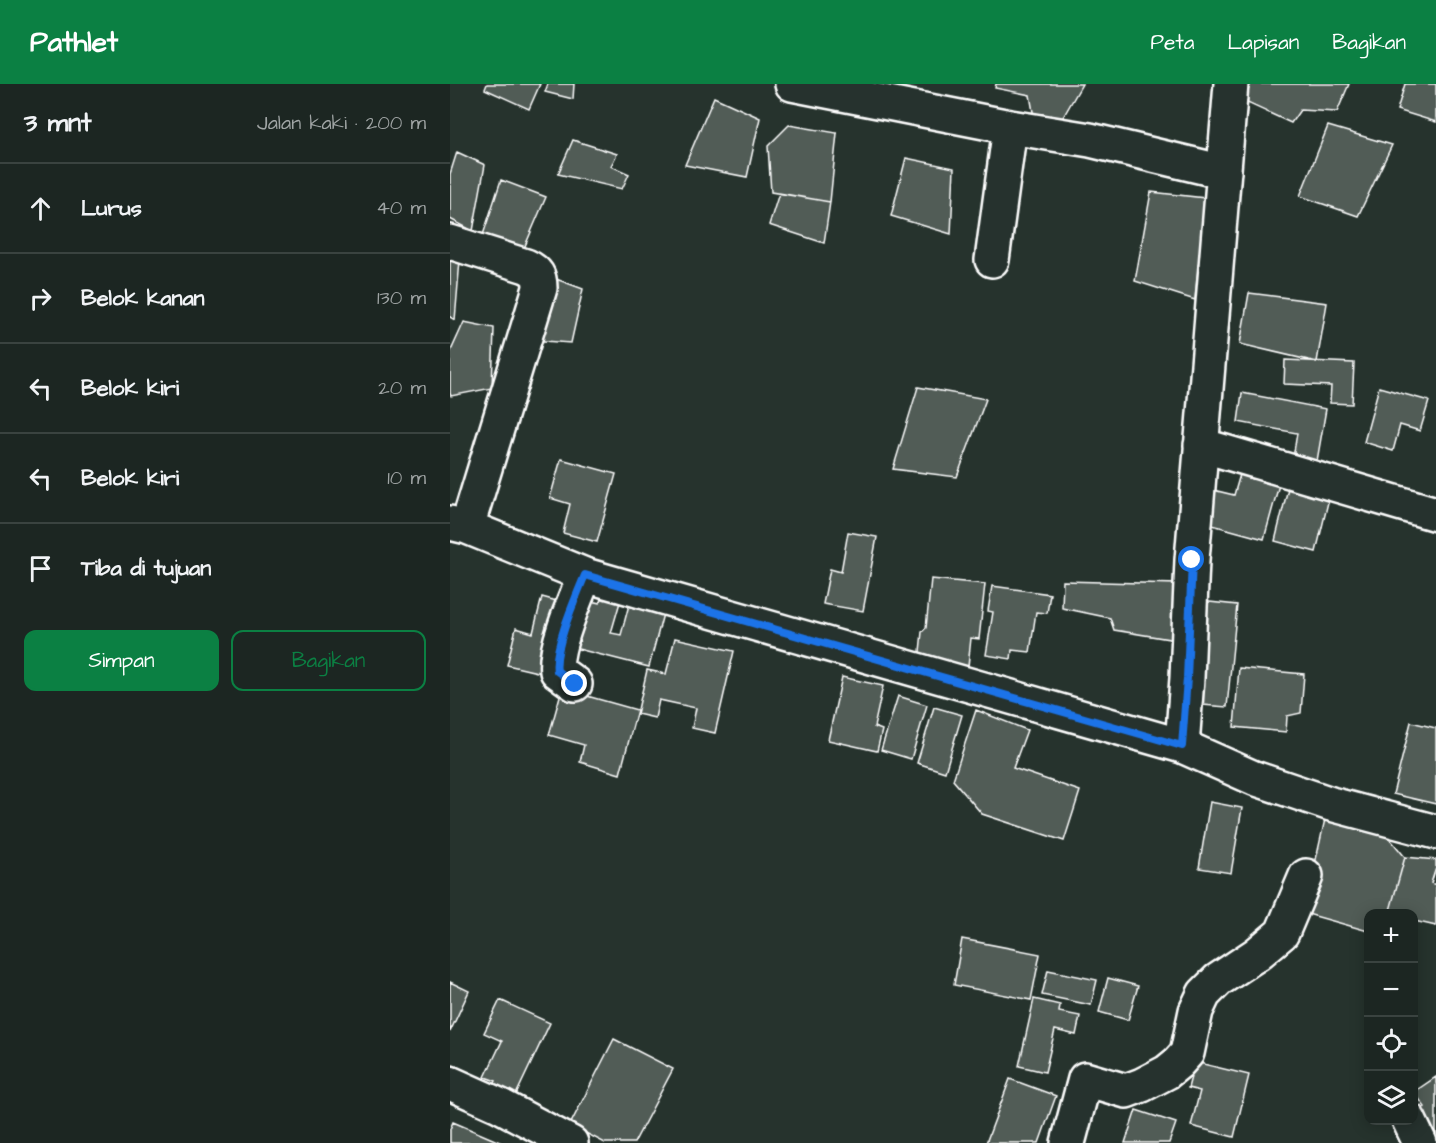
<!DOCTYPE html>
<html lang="id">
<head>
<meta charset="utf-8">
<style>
  :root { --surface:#1c2622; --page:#29322f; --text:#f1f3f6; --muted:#a0a5a5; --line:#3a4340; --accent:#0b8043 }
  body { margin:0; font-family:"Architects Daughter",sans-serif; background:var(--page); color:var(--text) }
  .controls { position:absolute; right:18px; bottom:18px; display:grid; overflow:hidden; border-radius:12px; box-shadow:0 3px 15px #0003 }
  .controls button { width:54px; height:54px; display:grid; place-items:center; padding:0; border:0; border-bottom:2px solid var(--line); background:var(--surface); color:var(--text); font:30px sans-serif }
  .stop { position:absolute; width:18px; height:18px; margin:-14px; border:4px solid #1a73e8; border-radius:50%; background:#fff }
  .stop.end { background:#1a73e8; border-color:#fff; box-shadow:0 2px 6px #0008 }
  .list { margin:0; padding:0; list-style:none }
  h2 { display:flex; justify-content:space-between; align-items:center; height:78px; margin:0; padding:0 24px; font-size:26px }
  h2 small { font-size:20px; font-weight:400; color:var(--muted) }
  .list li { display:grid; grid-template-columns:39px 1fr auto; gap:18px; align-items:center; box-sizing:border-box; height:90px; padding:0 24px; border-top:2px solid var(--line) }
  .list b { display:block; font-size:22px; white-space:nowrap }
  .list em { font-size:20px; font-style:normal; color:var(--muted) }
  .actions { display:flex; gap:12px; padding:18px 24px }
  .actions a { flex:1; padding:14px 0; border:2px solid var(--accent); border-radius:12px; text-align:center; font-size:21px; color:var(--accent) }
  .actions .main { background:var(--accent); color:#fff }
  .icon { flex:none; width:33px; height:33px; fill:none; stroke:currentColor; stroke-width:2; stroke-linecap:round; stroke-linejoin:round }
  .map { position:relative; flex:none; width:986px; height:1059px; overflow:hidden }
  header { display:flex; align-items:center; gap:36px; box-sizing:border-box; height:84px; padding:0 30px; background:var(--accent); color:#fff }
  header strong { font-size:28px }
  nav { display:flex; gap:33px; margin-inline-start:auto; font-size:21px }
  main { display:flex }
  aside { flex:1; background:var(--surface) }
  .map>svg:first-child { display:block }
  .building { fill:#515c57; stroke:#fff; stroke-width:1.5 }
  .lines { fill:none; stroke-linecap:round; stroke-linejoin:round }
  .minor-casing { stroke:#fff; stroke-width:38 }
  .minor { stroke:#26332d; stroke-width:33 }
  .route { stroke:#1a73e8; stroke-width:8 }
</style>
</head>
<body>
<header>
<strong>Pathlet</strong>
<nav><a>Peta</a><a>Lapisan</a><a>Bagikan</a></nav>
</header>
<main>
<aside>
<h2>3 mnt<small>Jalan kaki · 200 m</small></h2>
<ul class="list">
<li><svg class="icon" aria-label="ahead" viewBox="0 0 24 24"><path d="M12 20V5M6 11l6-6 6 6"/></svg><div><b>Lurus</b></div><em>40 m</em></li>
<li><svg class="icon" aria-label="right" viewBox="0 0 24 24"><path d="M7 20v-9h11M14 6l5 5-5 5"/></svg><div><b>Belok kanan</b></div><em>130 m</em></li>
<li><svg class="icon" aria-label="left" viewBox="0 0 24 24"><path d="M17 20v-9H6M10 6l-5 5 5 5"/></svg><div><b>Belok kiri</b></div><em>20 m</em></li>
<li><svg class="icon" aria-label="left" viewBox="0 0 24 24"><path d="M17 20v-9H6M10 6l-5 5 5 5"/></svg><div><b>Belok kiri</b></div><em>10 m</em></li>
<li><svg class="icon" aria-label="arrive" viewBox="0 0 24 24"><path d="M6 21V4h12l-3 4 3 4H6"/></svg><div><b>Tiba di tujuan</b></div></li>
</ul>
<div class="actions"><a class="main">Simpan</a><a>Bagikan</a></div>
</aside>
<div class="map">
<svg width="986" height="1059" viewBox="0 0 986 1059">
  <rect width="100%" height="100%" fill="#26332d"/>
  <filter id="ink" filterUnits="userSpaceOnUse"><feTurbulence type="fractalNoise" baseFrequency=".0167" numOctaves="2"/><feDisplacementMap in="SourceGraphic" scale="12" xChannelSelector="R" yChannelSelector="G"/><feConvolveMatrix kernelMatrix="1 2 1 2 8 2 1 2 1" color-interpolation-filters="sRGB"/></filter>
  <g filter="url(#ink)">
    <path class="building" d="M 37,0 L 90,0 L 79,25 L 35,5 Z
      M 98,0 L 124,0 L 123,15 L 95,8 Z
      M 546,0 L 632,0 L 608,42 L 585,39 L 580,11 L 545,4 Z
      M 801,0 L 899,0 L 887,28 L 850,26 L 841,39 L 793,17 Z
      M 955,0 L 986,0 L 986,38 L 947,26 Z
      M 264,13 L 310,34 L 297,93 L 235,81 Z
      M 339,41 L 387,49 L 380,118 L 321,108 L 318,62 Z
      M 878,42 L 942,61 L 908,132 L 850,112 Z
      M 123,56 L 167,70 L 161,82 L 179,90 L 172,105 L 108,90 Z
      M 7,68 L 35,81 L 23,147 L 0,135 L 0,90 Z
      M 456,74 L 504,84 L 501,150 L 441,132 Z
      M 51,96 L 96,113 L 72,169 L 32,154 Z
      M 701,108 L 755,114 L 745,216 L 685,197 Z
      M 329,109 L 380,118 L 374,159 L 319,141 Z
      M 0,172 L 10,176 L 5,236 L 0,233 Z
      M 98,192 L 133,205 L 121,259 L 81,256 Z
      M 799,209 L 877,219 L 867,278 L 790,260 Z
      M 14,238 L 44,244 L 42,304 L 1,312 L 0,309 L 0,269 Z
      M 835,276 L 904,279 L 902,320 L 880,319 L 881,302 L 834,300 Z
      M 468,303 L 536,315 L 507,393 L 443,385 Z
      M 929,303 L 979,317 L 970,347 L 950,341 L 943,367 L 914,358 Z
      M 792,309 L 876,325 L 867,377 L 843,374 L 847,349 L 788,338 Z
      M 111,375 L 166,390 L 147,458 L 113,449 L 120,420 L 100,414 Z
      M 791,387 L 830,397 L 814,455 L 755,439 L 763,406 L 784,411 Z
      M 838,404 L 879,414 L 866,468 L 825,457 Z
      M 398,448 L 427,453 L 413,527 L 373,520 L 380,485 L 391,488 Z
      M 481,495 L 535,500 L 529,555 L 521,554 L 517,592 L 468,587 L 472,548 L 476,544 Z
      M 613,497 L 728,500 L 726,556 L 664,546 L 660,534 L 612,524 Z
      M 542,502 L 600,510 L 597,529 L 586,528 L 580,568 L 562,566 L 561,575 L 536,571 L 543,528 L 538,527 Z
      M 92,513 L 114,519 L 96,590 L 57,581 L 66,544 L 83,549 Z
      M 151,513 L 170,518 L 161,549 L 171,551 L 180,517 L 214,526 L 199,583 L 124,564 L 136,516 L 150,519 Z
      M 750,517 L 787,521 L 777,623 L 740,620 Z
      M 225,554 L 284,567 L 265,649 L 242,644 L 246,624 L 209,616 L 205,634 L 187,630 L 197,586 L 216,590 Z
      M 789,584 L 854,590 L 851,629 L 837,632 L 836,648 L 784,643 Z
      M 392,593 L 433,602 L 424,643 L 432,646 L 427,667 L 378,656 Z
      M 112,605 L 187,626 L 170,690 L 130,678 L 134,661 L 99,651 Z
      M 448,612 L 477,621 L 461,675 L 431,666 Z
      M 484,623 L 512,631 L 495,688 L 467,679 Z
      M 526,626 L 577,646 L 563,684 L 630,707 L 614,757 L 532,730 L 503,696 Z
      M 961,638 L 986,644 L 986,720 L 943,710 Z
      M 760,718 L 792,724 L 781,789 L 749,784 Z
      M 875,735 L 931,744 L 955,773 L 939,830 L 918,830 L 918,847 L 854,829 Z
      M 955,773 L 986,776 L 986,784 L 981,799 L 986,801 L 986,842 L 964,837 L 964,830 L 939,830 Z
      M 512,855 L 590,870 L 581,916 L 504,901 Z
      M 598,886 L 647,896 L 641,921 L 592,911 Z
      M 658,894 L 688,902 L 678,936 L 649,928 Z
      M 0,898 L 19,907 L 0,948 Z
      M 584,915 L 610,921 L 609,928 L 630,932 L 626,951 L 605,946 L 595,988 L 569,982 Z
      M 50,916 L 100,939 L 64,1015 L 42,1005 L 46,997 L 35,993 L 52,957 L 34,949 Z
      M 164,955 L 223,985 L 184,1059 L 155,1059 L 120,1041 Z
      M 745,978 L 799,991 L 784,1053 L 741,1042 L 750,1007 L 738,1004 Z
      M 986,993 L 986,1059 L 964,1030 L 975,1023 L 964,1008 Z
      M 560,995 L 606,1012 L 589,1059 L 536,1059 Z
      M 686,1026 L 726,1039 L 719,1059 L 675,1059 Z
      M 3,1038 L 52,1059 L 0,1059 L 0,1045 Z"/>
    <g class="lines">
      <g class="minor-casing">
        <path id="minor" d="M 342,0 L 560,43 L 640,56 L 774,88
          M 781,0 L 742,476 L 737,594 L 732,662 L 804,694 L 881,720 L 986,748
          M 0,158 L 76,182 C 87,187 90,192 90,204 L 17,443
          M 542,176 L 560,43
          M 751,361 L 986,430
          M 0,439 L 17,443 L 135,491 L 732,662
          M 125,600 L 107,587 C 103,565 126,513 135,491
          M 0,999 L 49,1021 L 121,1059
          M 959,1036 L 970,1059
          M 618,1059 L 635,995 L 676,1007 L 692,1001 L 717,988 L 728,979 L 737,969 L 746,927 L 754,910 L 768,896 L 807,870 L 832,849 L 856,792"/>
      </g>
      <use href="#minor" class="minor"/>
    </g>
  </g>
  <g class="lines" filter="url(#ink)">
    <path class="route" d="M 125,600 L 107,587 C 103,565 126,513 135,491 L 732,662 L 737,594 L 742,476"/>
  </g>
</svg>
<div class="controls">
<button>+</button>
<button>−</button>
<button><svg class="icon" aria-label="locate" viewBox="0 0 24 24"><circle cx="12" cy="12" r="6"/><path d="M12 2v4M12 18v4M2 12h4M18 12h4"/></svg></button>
<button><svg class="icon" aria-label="layers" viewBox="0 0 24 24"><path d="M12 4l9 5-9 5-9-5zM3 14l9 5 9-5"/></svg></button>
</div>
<div class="stop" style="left:742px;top:476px"></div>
<div class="stop end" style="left:125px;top:600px"></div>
</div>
</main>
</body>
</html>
